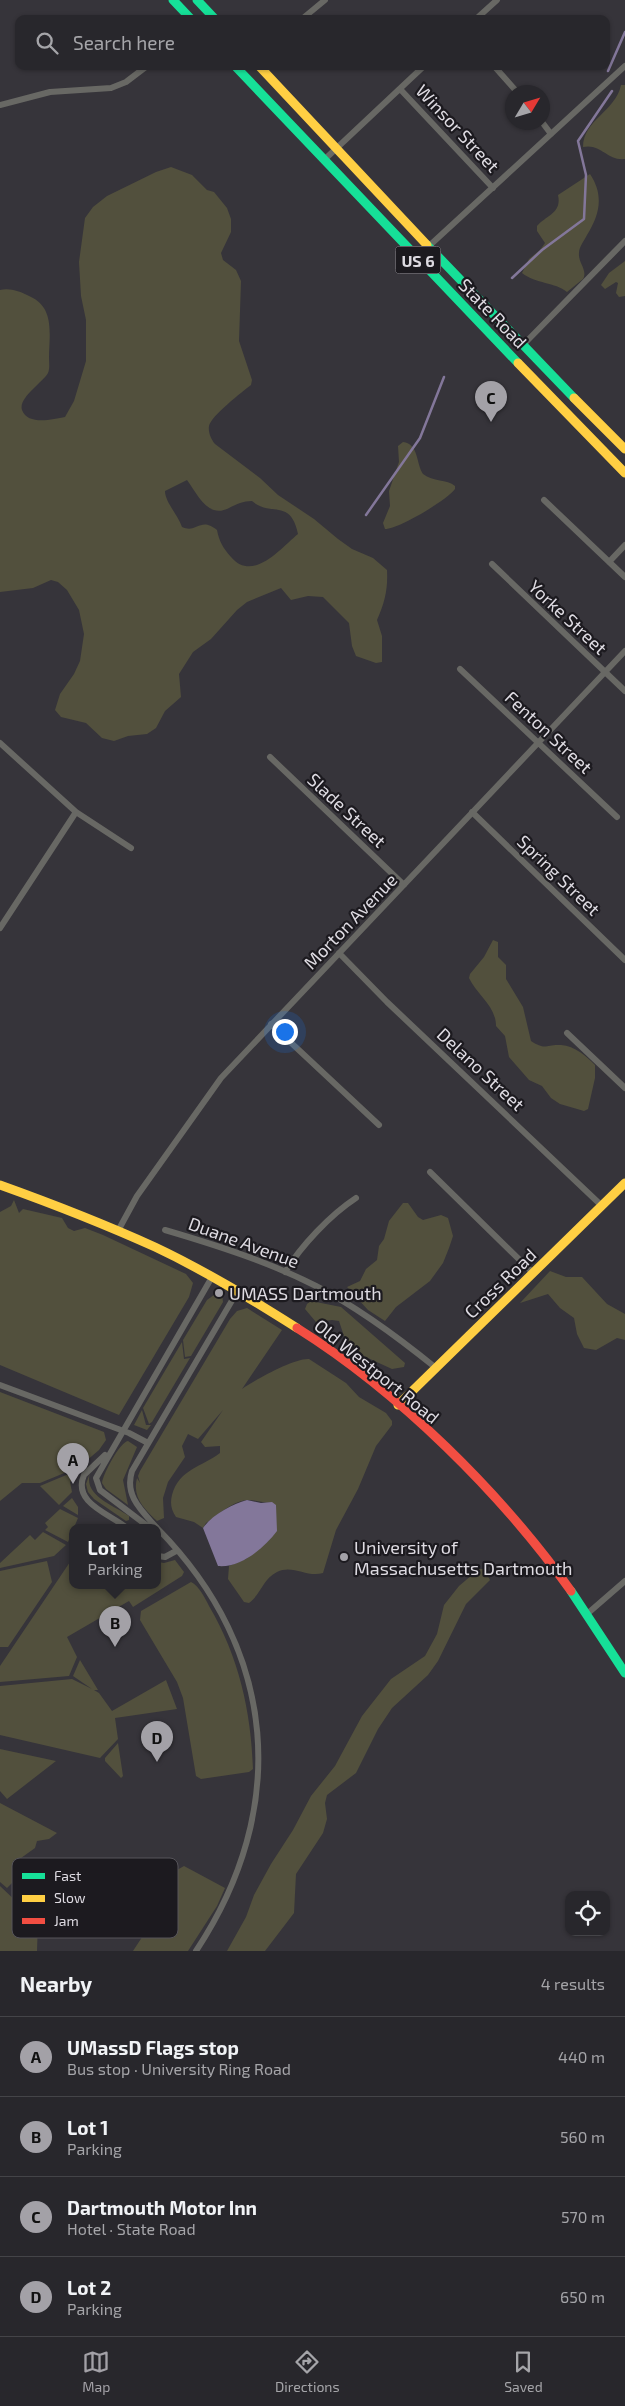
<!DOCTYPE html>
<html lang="en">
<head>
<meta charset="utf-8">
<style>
  :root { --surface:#28272c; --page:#343338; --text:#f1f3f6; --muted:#a5a5a9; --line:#444448; --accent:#a3a1a7 }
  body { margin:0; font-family:"Exo 2",sans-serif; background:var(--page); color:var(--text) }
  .controls { position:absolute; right:15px; bottom:15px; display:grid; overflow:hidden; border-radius:10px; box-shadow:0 1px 4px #0004 }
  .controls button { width:45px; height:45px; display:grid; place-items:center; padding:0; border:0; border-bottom:1px solid var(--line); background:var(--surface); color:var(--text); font:25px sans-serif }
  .compass { position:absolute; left:505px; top:85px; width:45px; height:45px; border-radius:50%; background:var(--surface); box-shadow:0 1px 4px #0004; rotate:52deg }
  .you { position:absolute; left:284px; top:1031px; width:18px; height:18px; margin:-12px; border:4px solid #fff; border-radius:50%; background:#1a73e8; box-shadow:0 0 0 8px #1a73e833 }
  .badge { display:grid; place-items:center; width:32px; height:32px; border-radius:50%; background:var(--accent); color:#111; font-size:16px; font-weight:700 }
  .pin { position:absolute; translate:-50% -41px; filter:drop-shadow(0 1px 2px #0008) }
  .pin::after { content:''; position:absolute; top:26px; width:18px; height:15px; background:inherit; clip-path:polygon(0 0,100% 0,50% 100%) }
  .popup { position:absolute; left:69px; top:1524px; width:92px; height:65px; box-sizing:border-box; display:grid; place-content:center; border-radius:10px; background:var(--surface); filter:drop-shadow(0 1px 4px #0005); font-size:16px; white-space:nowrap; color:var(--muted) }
  .popup b { font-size:19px; color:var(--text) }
  .popup::after { content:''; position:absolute; left:50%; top:100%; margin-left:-10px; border:10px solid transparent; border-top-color:var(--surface) }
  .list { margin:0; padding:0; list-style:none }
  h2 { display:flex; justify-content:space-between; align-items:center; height:65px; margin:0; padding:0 20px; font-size:21px }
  h2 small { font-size:16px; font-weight:400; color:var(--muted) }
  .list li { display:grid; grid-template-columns:32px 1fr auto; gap:15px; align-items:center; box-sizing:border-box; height:80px; padding:0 20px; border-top:1px solid var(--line) }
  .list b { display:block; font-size:19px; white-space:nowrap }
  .list p { margin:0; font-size:16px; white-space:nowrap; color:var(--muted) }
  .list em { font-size:16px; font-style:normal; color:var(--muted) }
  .icon { flex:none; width:28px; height:28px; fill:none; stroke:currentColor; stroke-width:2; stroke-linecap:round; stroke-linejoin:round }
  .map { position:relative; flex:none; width:625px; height:1951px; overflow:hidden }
  .search { position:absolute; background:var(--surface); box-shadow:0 1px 4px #0004; left:15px; right:15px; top:15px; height:55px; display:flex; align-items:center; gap:12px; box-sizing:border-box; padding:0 18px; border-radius:10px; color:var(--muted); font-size:19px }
  .sheet { height:385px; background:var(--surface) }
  nav { display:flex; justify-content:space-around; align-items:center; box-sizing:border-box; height:70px; border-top:1px solid var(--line); background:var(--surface); font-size:14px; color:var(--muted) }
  nav a { display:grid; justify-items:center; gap:2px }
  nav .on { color:var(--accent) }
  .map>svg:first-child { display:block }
  .green { fill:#52503d; fill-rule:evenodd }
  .water { fill:#83779a }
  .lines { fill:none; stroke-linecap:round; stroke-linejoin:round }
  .stream { stroke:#83779a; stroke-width:2.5 }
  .street { stroke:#686864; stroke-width:6 }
  .fast { stroke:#16e098; stroke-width:9 }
  .slow { stroke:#ffcf43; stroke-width:9 }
  .jam { stroke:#f24e42; stroke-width:9 }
  .poi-dot { fill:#a3a1a7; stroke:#1c1a1f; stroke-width:2 }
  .labels { text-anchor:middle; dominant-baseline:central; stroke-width:4.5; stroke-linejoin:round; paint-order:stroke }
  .shield { fill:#1c1a1f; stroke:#a4a1a8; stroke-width:1 }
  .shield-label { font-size:16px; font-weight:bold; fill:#dedbe2 }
  .street-label { font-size:18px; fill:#dedbe2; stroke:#1c1a1f }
  .poi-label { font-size:18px; fill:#dedbe2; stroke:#1c1a1f; text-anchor:start }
  .key { fill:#1c1a1f; stroke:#56545a; stroke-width:1 }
  .key-label { font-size:14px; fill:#dedbe2 }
</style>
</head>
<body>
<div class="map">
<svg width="625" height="1951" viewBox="0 0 625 1951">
  <rect width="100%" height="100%" fill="#36343a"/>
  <path class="green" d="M 621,85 L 625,85 L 625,159 C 607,161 601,143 583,147 C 583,120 616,111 621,85 Z
    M 171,167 L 192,175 L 207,190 L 214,192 L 227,208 L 231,219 L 231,232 L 221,253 L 223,260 L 236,270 L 241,281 L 239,341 L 252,380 L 251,385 C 242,392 211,416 209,426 C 208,432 211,439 215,444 L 260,478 L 278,495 L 314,519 L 338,539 L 352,549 L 373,558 L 387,570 C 388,589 385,602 377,620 L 382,636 L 382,662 L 376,663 L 356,656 L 352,646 L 349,623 L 323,597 L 308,596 L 291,600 L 281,588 L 247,602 L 237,610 L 211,639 L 193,652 L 179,674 L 181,697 L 165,711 L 156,728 L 147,734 L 128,736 L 114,741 L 102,738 L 86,723 L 61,717 L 55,710 L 60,694 L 74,674 L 80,661 L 84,634 L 79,610 L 67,590 L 58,582 L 51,580 L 33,588 L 0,592 L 0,290 C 11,287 24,293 33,298 C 55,310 49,337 49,358 C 49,363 50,368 48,373 C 43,382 18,398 22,410 C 28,426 53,419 65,417 L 74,401 L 86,361 L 86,320 L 81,296 L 79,262 L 85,218 L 93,207 L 107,196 L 156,172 ZM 187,480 C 198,495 208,519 229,508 C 237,504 243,501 252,501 C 270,517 291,498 298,534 C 281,548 253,583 231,557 C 223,548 219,541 217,530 C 200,516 197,534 182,527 C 178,515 165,502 165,491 Z
    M 590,174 C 604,195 600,214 587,235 C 584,241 579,247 579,253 C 578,263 588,270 583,279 L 567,292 C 555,282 536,284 522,273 L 529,259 L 540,250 L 545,243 L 537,231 L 537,226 C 547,215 562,213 558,195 Z
    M 625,261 L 625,296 L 619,297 L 616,293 L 618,283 L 616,282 L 605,289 L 601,285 L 609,273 Z
    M 403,442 C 419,444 416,464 423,474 C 433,482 447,479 455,486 L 455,489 C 447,500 399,529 385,529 L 383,523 L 390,506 L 389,491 L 399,462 L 398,446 Z
    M 493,940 L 498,942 L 498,957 L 506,965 L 506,979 L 523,1007 L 531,1041 C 546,1051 546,1044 561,1045 C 575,1046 586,1056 595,1065 L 595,1078 L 588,1109 L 584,1111 L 560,1104 L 551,1098 L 542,1086 L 529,1080 L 509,1057 L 505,1036 L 496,1026 C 496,1006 477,995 469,978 L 470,974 L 484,957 Z
    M 14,1200 L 19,1213 L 23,1209 L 62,1218 L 68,1228 L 74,1231 L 85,1228 L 103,1235 L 186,1274 L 193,1283 L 189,1297 L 119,1415 L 0,1365 L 0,1212 L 11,1206 Z
    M 403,1203 L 408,1203 L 418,1217 L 423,1220 L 441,1215 L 448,1218 L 453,1236 L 449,1248 L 443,1263 L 430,1281 L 396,1307 L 385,1321 L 368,1310 L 347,1287 L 360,1281 L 366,1269 L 377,1260 L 379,1246 L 384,1239 L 389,1221 Z
    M 550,1271 L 566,1277 L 582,1277 L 607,1304 L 625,1314 L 625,1340 L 617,1338 L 596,1350 L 584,1348 L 577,1334 L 574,1318 L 560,1308 L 548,1294 L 520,1303 Z
    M 218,1292 L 222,1294 L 223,1302 L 191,1356 L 185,1357 L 183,1340 L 207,1300 Z
    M 311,1301 L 341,1307 L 405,1363 L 404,1367 L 392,1369 L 357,1353 L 347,1345 L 339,1321 L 332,1320 L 316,1322 L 305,1309 L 307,1304 Z
    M 247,1308 L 282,1330 L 242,1389 C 255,1380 294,1358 309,1359 L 346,1383 L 359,1397 L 386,1413 L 392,1421 L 392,1425 L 376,1446 L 358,1489 L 336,1530 L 323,1573 C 307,1578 293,1564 277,1572 C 263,1579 261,1594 249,1603 L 244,1602 L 228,1579 L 229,1566 L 246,1559 L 269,1540 L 272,1503 C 263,1503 257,1500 248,1500 C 234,1500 218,1515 206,1523 L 203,1528 L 194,1522 L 176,1517 C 171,1510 170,1503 172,1495 C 179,1469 202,1467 220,1453 L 220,1446 L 205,1447 L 201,1442 L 223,1410 L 198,1439 L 188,1434 L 182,1446 L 185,1457 L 168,1482 L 163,1498 L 164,1518 L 157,1521 C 144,1509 132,1497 137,1478 L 140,1483 L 138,1476 L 140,1471 L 230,1319 L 237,1311 Z
    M 182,1342 L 184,1359 L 190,1358 L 152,1422 L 149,1424 L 143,1408 Z
    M 0,1392 L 104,1432 L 106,1440 L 99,1450 L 85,1462 L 86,1465 L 83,1467 L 82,1464 L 79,1467 L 40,1483 L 22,1483 L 0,1501 Z
    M 142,1410 L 146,1425 L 151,1425 L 147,1430 L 134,1425 Z
    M 128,1441 L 137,1447 L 123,1480 L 128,1505 L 106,1489 L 102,1483 C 103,1474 120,1442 128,1441 Z
    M 71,1473 L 74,1477 L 70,1482 L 72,1492 L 59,1505 L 40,1486 Z
    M 90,1473 C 83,1496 114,1505 129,1516 L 129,1520 L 126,1521 L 94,1499 L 88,1492 L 86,1484 Z
    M 72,1498 L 78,1507 L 78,1515 L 63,1506 Z
    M 60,1509 L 78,1518 L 68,1542 L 45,1530 L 48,1527 L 45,1523 Z
    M 43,1532 L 66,1545 L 54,1556 L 0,1568 L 0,1563 L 30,1535 L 35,1540 Z
    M 72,1559 L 72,1586 L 158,1586 L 158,1562 L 164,1563 L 175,1560 L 184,1572 L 182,1576 L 133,1607 L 129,1601 L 67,1637 L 77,1657 L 69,1676 L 0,1682 L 0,1666 Z
    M 47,1561 L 52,1582 L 8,1647 L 0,1647 L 0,1571 Z
    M 479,1569 L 484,1569 L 490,1580 L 466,1604 L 438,1661 L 428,1675 L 392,1708 L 378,1729 L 356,1773 L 327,1795 L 325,1803 L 327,1819 L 323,1833 L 296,1874 L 294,1913 L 265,1951 L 227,1951 L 246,1917 L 254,1895 L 271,1864 L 293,1830 L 311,1796 L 335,1766 L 362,1716 L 391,1679 L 425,1656 L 437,1634 L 444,1605 L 459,1586 Z
    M 191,1582 C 199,1586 205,1598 209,1606 C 239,1657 251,1711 253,1769 L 249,1772 L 201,1779 L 196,1776 L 183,1698 L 177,1682 L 140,1620 L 141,1611 Z
    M 80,1660 L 98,1690 L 94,1690 L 99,1693 L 112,1711 L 166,1680 L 177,1709 L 115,1718 L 118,1739 L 100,1758 L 0,1735 L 0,1686 L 72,1679 L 92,1689 L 73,1676 Z
    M 118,1743 L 123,1776 L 121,1778 L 105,1761 L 105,1758 Z
    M 0,1749 L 56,1761 L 7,1799 L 0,1791 Z
    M 0,1803 L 57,1833 L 49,1839 L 37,1841 L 35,1848 L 21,1858 L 14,1877 L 16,1879 L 7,1888 L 0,1882 Z
    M 184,1866 L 225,1888 L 217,1906 L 188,1951 L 133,1951 L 150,1925 L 177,1870 Z
    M 0,1886 L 38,1922 L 37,1951 L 0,1951 Z"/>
  <path class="water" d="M 247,1500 L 261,1503 L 272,1502 L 276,1505 L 277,1531 C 264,1548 241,1568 218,1566 L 203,1528 C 212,1515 232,1504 247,1500 Z"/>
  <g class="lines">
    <path class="stream" d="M 608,71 L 625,32
      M 512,278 L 542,250 L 584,219 L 586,175 L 578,141 L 612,91
      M 366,515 L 420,438 L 444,377"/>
    <path class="street" d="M 302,19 L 325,0
      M 476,19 L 497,0
      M 494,66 L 517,92
      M 400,89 L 493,188
      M 0,105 L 50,92 L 111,88 L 126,82 L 147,66
      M 542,122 L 551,134
      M 324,160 L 424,66
      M 416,258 L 625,66
      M 522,346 L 625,241
      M 544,500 L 625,577
      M 609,562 L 625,545
      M 492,564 L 625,691
      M 460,669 L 617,817
      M 0,743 L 76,812 L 131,848
      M 270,757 L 404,885
      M 472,812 L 625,960
      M 0,928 L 76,812
      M 339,953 L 387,1002 L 602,1206
      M 271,1024 L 379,1125
      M 567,1033 L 625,1088
      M 430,1172 L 533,1273
      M 119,1229 L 137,1196 L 221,1078 L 625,651
      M 165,1230 C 216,1245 269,1262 316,1286 C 359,1308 399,1338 436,1368
      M 285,1272 C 301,1246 330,1215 356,1198
      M 0,1385 L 129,1433 L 148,1443
      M 105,1455 L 84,1475 C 72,1503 110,1514 127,1528
      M 150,1528 L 100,1490 L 96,1478 L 212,1277
      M 157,1528 C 142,1511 124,1496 132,1471 L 237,1292
      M 158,1529 C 278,1651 290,1809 196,1951
      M 158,1556 L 165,1557 L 176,1551
      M 587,1614 L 625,1581"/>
    <path class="fast" d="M 173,0 L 191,19
      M 197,0 L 215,19
      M 235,66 L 518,363
      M 427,245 L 574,398
      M 571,1591 L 625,1673"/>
    <path class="slow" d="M 259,66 L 427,245
      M 518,363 L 625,473
      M 574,398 L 625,449
      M 0,1185 C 53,1204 104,1224 155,1247 C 204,1270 251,1299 297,1328
      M 398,1405 L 625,1183"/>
    <path class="jam" d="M 297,1328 C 399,1392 501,1493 571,1591"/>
  </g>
  <g class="poi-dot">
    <circle cx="219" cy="1293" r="5"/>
    <circle cx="344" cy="1557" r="5"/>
  </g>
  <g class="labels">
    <rect class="shield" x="395.5" y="246.5" width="45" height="27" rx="4"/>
    <g class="shield-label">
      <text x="418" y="260">US 6</text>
    </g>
    <g class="street-label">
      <text transform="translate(458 128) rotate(47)">Winsor Street</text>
      <text transform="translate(493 313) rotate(46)">State Road</text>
      <text transform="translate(568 617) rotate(43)">Yorke Street</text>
      <text transform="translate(549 732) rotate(43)">Fenton Street</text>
      <text transform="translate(347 810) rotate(43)">Slade Street</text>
      <text transform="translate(559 875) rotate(44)">Spring Street</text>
      <text transform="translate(350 921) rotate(-46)">Morton Avenue</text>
      <text transform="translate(481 1069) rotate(43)">Delano Street</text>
      <text transform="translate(244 1242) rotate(20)">Duane Avenue</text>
      <text transform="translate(500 1283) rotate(-44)">Cross Road</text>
      <text transform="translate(377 1371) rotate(39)">Old Westport Road</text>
    </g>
    <g class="poi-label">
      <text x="229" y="1293">UMASS Dartmouth</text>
      <text x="354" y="1547">University of<tspan x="354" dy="21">Massachusetts Dartmouth</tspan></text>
    </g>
  </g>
  <rect x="12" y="1858" width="166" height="80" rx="8" class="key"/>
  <rect x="22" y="1873" width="23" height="6" fill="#16e098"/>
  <rect x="22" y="1895" width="23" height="7" fill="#ffcf43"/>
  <rect x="22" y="1918" width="23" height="6" fill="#f24e42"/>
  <g class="key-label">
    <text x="54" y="1881">Fast</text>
    <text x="54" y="1903">Slow</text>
    <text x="54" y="1926">Jam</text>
  </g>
</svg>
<div class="controls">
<button><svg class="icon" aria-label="locate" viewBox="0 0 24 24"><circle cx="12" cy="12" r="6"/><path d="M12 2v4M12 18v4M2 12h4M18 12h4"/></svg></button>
</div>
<svg class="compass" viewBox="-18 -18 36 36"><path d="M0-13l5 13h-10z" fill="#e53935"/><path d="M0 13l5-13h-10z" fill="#a5a5a9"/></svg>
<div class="you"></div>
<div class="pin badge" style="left:73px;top:1484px">A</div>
<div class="pin badge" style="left:115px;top:1647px">B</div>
<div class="popup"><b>Lot 1</b>Parking</div>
<div class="pin badge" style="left:491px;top:422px">C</div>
<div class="pin badge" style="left:157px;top:1762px">D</div>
<div class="search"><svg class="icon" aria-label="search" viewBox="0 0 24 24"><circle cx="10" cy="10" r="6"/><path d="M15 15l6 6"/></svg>Search here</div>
</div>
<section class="sheet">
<h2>Nearby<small>4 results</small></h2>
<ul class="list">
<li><span class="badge">A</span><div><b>UMassD Flags stop</b><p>Bus stop · University Ring Road</p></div><em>440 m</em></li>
<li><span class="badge">B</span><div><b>Lot 1</b><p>Parking</p></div><em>560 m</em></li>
<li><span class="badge">C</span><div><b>Dartmouth Motor Inn</b><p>Hotel · State Road</p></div><em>570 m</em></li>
<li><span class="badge">D</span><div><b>Lot 2</b><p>Parking</p></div><em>650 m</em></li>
</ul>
</section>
<nav>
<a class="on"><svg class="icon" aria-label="map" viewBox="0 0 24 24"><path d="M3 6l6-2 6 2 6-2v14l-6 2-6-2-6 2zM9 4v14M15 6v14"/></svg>Map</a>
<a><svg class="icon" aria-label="directions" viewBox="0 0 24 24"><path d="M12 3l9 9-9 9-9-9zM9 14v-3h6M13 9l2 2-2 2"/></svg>Directions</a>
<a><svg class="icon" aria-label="saved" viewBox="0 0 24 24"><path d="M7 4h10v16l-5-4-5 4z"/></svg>Saved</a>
</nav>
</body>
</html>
